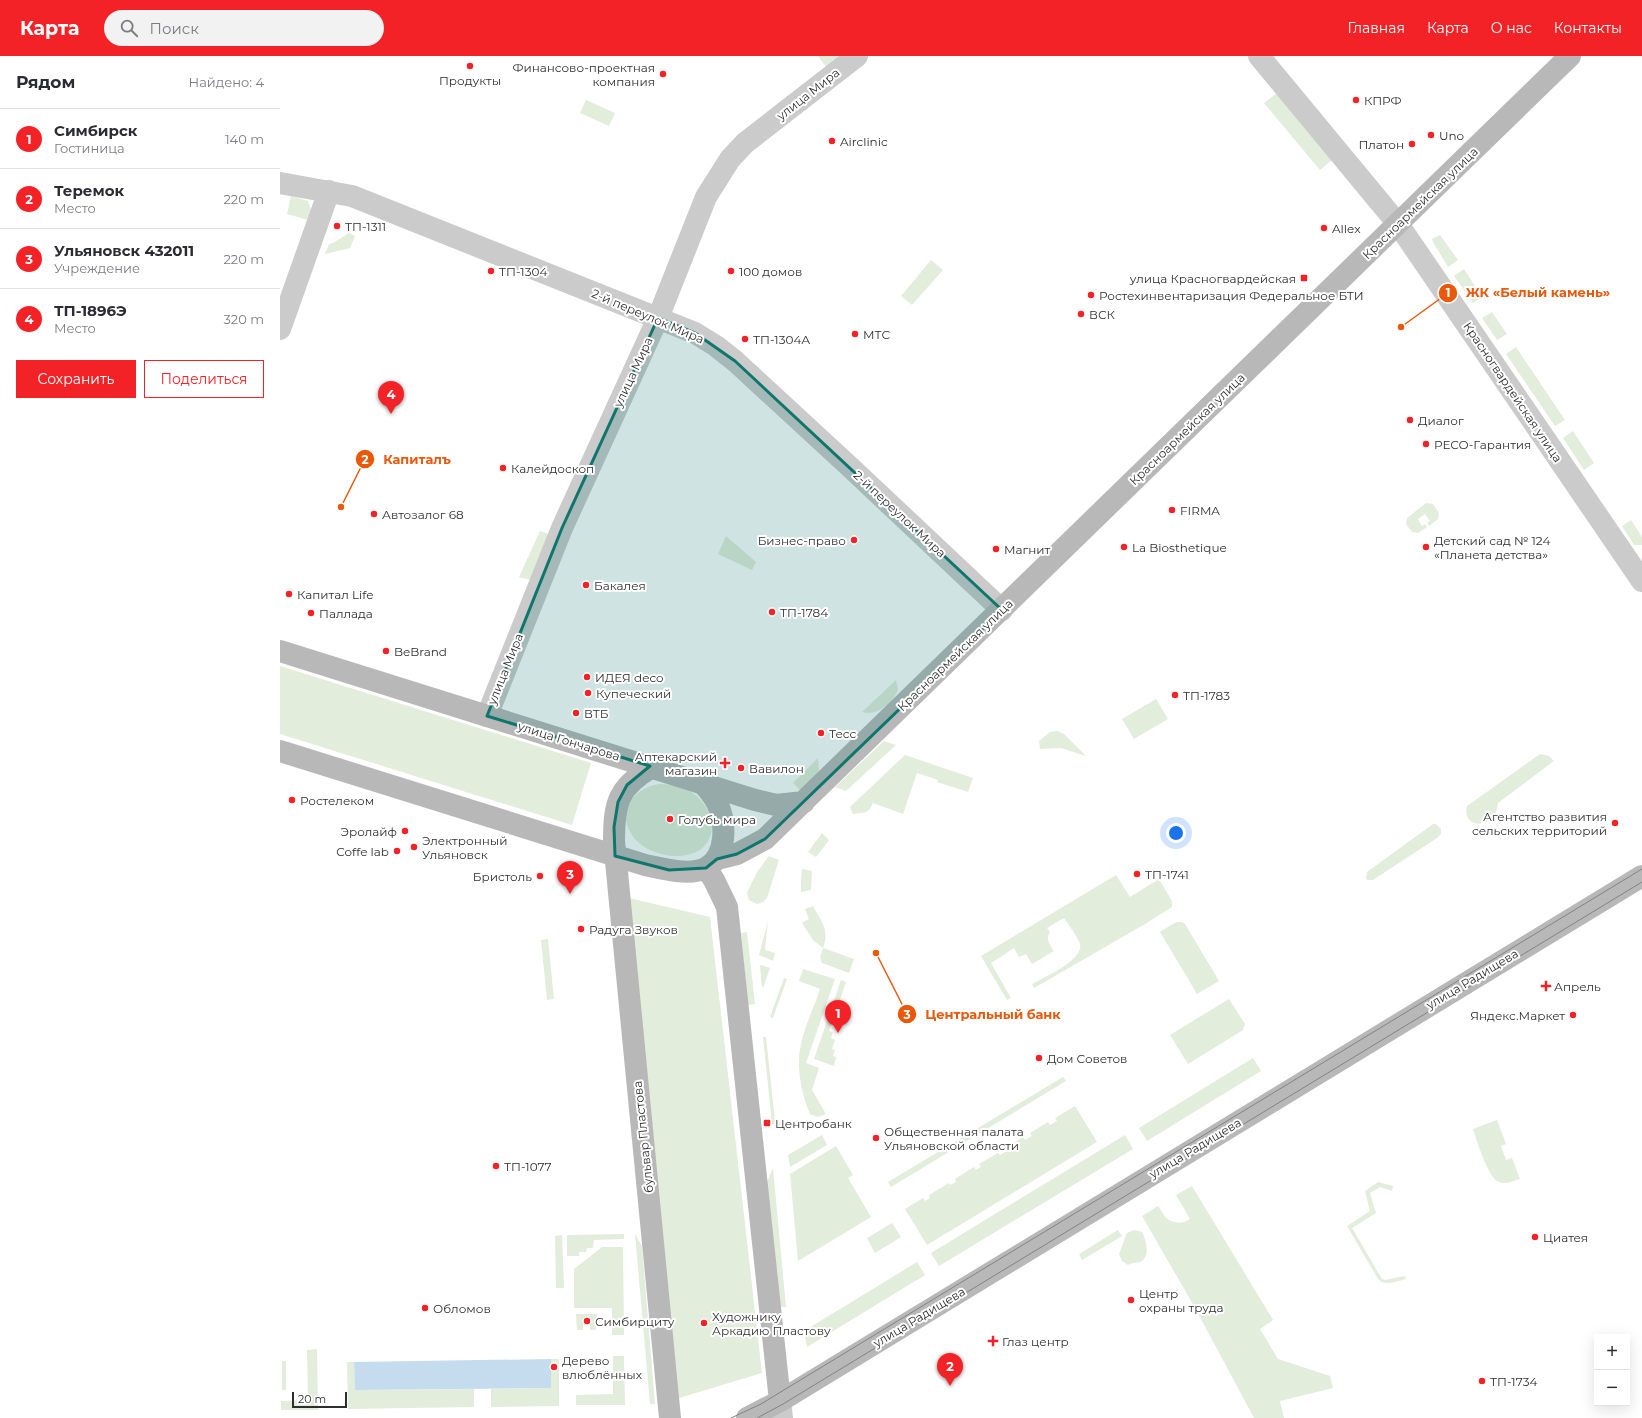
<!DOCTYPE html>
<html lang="ru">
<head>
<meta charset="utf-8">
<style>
  :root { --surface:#fff; --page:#f2f2f3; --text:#2b2b33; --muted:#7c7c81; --line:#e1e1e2; --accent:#f32227 }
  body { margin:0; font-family:Montserrat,sans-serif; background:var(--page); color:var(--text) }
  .controls { position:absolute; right:12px; bottom:12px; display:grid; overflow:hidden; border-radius:0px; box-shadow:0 4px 16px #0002 }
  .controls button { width:36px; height:36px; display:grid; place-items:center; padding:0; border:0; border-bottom:1px solid var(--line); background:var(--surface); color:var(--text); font:20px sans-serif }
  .scale { position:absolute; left:12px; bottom:10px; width:55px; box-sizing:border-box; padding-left:4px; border:2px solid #2e2e2e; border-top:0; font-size:11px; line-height:14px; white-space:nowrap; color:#2e2e2e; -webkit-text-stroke:3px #fff; paint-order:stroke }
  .you { position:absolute; left:896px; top:777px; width:14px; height:14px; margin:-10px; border:3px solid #fff; border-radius:50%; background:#1a73e8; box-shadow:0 0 0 6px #1a73e833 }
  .badge { display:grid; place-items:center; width:26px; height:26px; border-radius:50%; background:var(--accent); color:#fff; font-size:13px; font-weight:700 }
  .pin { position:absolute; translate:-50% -33px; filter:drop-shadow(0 1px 2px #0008) }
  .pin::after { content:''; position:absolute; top:21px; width:14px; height:12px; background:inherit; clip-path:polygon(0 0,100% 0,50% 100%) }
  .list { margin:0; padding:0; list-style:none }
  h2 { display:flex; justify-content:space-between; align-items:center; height:52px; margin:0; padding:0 16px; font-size:17px }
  h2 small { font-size:13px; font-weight:400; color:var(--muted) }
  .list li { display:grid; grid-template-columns:26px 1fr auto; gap:12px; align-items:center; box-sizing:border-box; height:60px; padding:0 16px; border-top:1px solid var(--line) }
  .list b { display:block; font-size:15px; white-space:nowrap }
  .list p { margin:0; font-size:13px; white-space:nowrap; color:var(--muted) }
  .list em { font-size:13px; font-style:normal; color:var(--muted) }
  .actions { display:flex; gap:8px; padding:12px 16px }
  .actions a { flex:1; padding:9px 0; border:1px solid var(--accent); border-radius:0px; text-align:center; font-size:14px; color:var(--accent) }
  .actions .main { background:var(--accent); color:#fff }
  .icon { flex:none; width:22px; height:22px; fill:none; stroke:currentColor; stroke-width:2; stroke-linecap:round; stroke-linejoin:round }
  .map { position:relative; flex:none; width:1362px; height:1362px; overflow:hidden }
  header { display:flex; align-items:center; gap:24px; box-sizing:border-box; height:56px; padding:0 20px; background:var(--accent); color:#fff }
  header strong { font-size:19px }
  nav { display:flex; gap:22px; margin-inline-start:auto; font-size:14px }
  .search { width:280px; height:36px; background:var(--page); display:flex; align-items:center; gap:10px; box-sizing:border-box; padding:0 14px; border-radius:22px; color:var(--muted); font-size:15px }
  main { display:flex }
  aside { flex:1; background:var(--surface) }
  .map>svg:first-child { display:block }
  .green { fill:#e3eddb }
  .water { fill:#c5dcee }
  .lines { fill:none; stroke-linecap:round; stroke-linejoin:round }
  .street { stroke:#cbcbcb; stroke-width:22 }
  .secondary { stroke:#b8b8b8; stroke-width:22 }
  .tram { stroke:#838383; stroke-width:1 }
  .marked { fill:#0f766e; fill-opacity:0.2; stroke:#0f766e; stroke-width:3; stroke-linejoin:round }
  .poi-dot { fill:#f32227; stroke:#fff; stroke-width:1.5 }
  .labels { text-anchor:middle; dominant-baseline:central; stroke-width:4; stroke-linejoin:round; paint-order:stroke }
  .poi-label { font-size:12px; fill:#2e2e2e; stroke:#fff; text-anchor:start }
  .street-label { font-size:12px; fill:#2e2e2e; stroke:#fff }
  .leader { fill:none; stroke:#e8590c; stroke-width:1.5 }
  .callout-dot { fill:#e8590c; stroke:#fff; stroke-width:1.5 }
  .mark-label { font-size:12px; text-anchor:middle; font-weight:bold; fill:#fff }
  .callout-label { font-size:13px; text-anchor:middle; font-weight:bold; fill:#e8590c; stroke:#fff; stroke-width:4; stroke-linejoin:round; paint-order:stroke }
</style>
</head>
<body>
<header>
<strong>Карта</strong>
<div class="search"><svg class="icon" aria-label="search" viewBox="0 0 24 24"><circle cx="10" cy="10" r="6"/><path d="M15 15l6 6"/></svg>Поиск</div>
<nav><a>Главная</a><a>Карта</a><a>О нас</a><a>Контакты</a></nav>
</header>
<main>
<aside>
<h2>Рядом<small>Найдено: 4</small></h2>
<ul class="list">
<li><span class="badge">1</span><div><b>Симбирск</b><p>Гостиница</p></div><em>140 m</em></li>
<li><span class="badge">2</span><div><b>Теремок</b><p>Место</p></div><em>220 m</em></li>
<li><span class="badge">3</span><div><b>Ульяновск 432011</b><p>Учреждение</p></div><em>220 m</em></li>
<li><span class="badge">4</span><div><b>ТП-1896Э</b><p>Место</p></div><em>320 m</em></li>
</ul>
<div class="actions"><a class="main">Сохранить</a><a>Поделиться</a></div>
</aside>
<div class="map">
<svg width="1362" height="1362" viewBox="0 0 1362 1362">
  <rect width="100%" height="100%" fill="#fff"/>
  <path class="green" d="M 538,0 L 558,0 L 560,3 L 548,13 Z
    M 997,37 L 1052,104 L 1040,114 L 984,47 Z
    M 306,44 L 335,57 L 329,70 L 300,57 Z
    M 11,140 L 28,145 L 35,166 L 7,158 Z
    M 69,177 L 75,180 L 70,192 L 45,198 L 49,188 L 53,187 Z
    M 1160,179 L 1178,204 L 1168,211 L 1153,186 L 1152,183 Z
    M 651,204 L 663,214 L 632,249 L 621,240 Z
    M 1184,213 L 1202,241 L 1193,247 L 1174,220 Z
    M 1212,256 L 1227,278 L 1217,284 L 1202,262 Z
    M 1236,291 L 1285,364 L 1275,370 L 1226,298 Z
    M 1293,375 L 1314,407 L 1304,414 L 1283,382 Z
    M 1146,447 L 1153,448 L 1159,457 L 1158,463 L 1149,470 L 1147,467 L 1150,465 L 1145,458 L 1138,463 L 1142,470 L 1145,468 L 1147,471 L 1138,477 L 1132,476 L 1126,468 L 1127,462 Z
    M 1351,464 L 1362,481 L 1362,489 L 1354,489 L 1342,470 Z
    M 260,475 L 269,478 L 251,524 L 239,521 Z
    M 446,480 L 476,506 L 472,514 L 438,498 Z
    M 0,610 L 311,707 L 292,769 L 0,678 Z
    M 616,624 L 618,633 C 614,646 597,661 582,656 Z
    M 876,643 L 888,663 L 854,683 L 842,663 Z
    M 777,675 L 784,678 L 806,700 L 781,692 L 760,693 L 759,685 L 770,676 Z
    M 604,685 L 616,689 L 566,735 L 555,731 Z
    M 1260,698 L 1269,700 L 1274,705 L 1218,747 C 1216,774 1181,774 1187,750 Z
    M 625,699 L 693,722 L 688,736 L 657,726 L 658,724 L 637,717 L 623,758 L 593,747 C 588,759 584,756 573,758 L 570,751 Z
    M 538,702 L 539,716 L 521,735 L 513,727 Z
    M 379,728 C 388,728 397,730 406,733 C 428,743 443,776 421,793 C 402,807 365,799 352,779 C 336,755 354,732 379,728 Z
    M 1153,768 L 1156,768 L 1161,773 L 1161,778 L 1157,782 L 1093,824 L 1088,824 L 1086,823 L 1087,816 Z
    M 542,777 L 549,784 L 536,801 L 528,796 Z
    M 489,800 L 499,804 L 487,842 L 483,846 L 477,848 L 469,844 L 467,837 L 477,816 Z
    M 522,813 L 532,815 L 531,834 L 521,836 L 521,825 Z
    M 836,819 L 850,841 L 879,823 L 892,845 L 892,851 L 865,868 L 754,932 L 752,928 C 763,922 804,904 800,888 C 797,880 789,869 784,862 L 767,872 L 770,876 C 765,883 770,889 774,895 L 752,908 L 746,898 L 739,901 L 734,892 L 711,907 L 731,942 L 727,944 L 701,900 Z
    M 349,842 L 430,861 L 482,1317 L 399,1342 Z
    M 533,850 C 541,866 550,873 543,892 L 533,884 L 522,867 L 529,863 L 525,853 Z
    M 488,865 L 485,894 L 495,897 L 493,905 L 479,899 Z
    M 896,866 L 902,866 L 905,868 L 939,925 L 917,938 L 880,876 Z
    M 467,876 L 475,948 L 468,949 L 461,877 Z
    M 268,883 L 274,943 L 267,944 L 261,884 Z
    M 543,892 L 574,903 L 569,917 L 542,907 L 540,901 Z
    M 481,909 L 490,912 L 483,932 L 482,931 L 480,910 Z
    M 523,913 L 555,923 L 526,1007 L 539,1012 L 532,1034 L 546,1058 L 538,1061 L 530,1058 C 521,1038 516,1010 521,988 C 525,970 534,951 540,933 L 519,925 Z
    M 504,922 L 507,923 L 493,962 L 490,961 Z
    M 561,924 L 566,926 L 549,975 L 553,976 L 551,982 L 555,984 L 552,993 L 555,994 L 553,1000 L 556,1001 L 554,1010 L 534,1003 Z
    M 949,943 L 965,968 L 963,974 L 908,1008 L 890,979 Z
    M 483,981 L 486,981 L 495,1065 L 508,1068 L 507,1071 L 492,1068 Z
    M 973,1002 L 981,1015 L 867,1085 L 859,1072 Z
    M 783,1021 L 786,1025 L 611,1131 L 608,1126 Z
    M 795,1050 L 817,1086 L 647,1189 L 625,1153 L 643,1142 L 645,1145 L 650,1142 L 649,1139 L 669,1127 L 670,1129 L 676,1126 L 675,1123 L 694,1111 L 696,1114 L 701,1111 L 699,1108 L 718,1097 L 720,1099 L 727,1095 L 726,1092 L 743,1081 L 745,1084 L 752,1080 L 750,1077 L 768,1066 L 770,1069 L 777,1065 L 775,1062 Z
    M 1217,1064 L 1226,1088 L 1221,1090 L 1226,1104 L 1232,1102 L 1240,1123 C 1233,1125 1226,1129 1219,1126 C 1208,1122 1197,1085 1193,1073 Z
    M 542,1079 L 547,1089 L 510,1111 L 508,1099 Z
    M 845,1079 L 853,1093 L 659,1210 L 651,1197 Z
    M 556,1090 L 573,1119 L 568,1122 L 591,1161 L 518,1205 L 510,1118 Z
    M 493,1112 L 506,1251 L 498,1251 L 487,1126 Z
    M 1098,1126 L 1113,1130 L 1112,1135 L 1100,1131 L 1090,1137 L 1096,1157 L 1072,1172 L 1102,1223 L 1105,1224 L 1125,1220 L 1126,1223 C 1117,1225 1105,1231 1098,1223 L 1067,1170 L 1090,1155 L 1085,1135 Z
    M 912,1130 L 993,1264 L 980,1273 L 998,1303 L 1050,1320 L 1053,1332 L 1000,1345 L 1004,1362 L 974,1362 L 914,1250 L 862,1160 L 878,1150 C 881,1153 883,1159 886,1162 C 893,1168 903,1168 910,1163 L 896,1139 Z
    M 612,1167 L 621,1181 L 595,1197 L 587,1182 Z
    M 838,1174 L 842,1180 L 802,1204 L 799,1198 Z
    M 854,1174 L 862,1176 C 866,1183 871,1202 860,1206 C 855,1208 855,1205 848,1209 L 842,1205 L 839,1198 L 847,1177 Z
    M 344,1178 L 344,1183 L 314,1184 L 313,1192 L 307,1192 L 306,1196 L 299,1196 L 299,1200 L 287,1200 L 287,1179 Z
    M 355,1178 L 362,1190 L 375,1348 L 370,1348 Z
    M 282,1179 L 284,1232 L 276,1232 L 275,1180 Z
    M 322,1191 L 343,1191 L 344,1279 L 332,1279 L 332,1252 L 294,1252 L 294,1213 Z
    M 637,1206 L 645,1219 L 527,1291 L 524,1275 Z
    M 296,1258 L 317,1258 L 316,1274 L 310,1274 L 310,1263 L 303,1263 L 303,1274 L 297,1274 Z
    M 37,1293 L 38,1354 L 1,1354 L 1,1345 L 28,1344 L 27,1294 Z
    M 333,1300 L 344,1300 L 345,1349 L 296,1349 L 296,1339 L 333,1338 Z
    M 271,1303 L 279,1303 L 279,1350 L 211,1351 L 211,1333 L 271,1332 Z
    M 2,1305 L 6,1305 L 6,1334 L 2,1334 Z
    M 67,1306 L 74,1306 L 75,1334 L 194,1333 L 194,1351 L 68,1353 Z"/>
  <path class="water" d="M 271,1303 L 271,1332 L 75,1334 L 74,1306 Z"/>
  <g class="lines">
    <path class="street" d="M 979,0 L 1118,168 L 1362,525
      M 0,127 L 72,140 L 415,277 L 436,290 L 455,305 L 570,411 L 722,554
      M 0,273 L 49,135
      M 207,660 L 282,472 L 378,262 L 426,141 L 450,103 L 465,87 L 577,0
      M 500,1345 L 502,1362"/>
    <path class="secondary" d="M 0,595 L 475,744 L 496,749 L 524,746
      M 0,695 L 365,809 C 383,813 409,820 426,812 C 448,800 446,765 437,747 C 433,739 428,733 422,727
      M 372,711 C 338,731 334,747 334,785 L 390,1362
      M 437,803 L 457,798 L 485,783 L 1290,0
      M 426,812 L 434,824 L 447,851 L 500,1345
      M 467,1362 L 500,1345 L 1362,820"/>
    <path class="tram" d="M 451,1362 L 481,1348 L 499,1337 L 1362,813
      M 477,1362 L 503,1348 L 1362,826"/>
  </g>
  <path class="marked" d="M 378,262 L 415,277 L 455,305 L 722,554 L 485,783 L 457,798 L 437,803 L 426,812 L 389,814 L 335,800 L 334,771 L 338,746 L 347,729 L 370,710 L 207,660 L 282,472 Z"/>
  <g class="poi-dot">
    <circle cx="190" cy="10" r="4"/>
    <circle cx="383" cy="18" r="4"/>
    <circle cx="1076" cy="44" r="4"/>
    <circle cx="1151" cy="79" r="4"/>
    <circle cx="552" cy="85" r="4"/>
    <circle cx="1132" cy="88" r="4"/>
    <circle cx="57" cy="170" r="4"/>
    <circle cx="1044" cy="172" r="4"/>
    <circle cx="211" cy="215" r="4"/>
    <circle cx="451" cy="215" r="4"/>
    <rect x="1020" y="218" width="8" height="8" rx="2"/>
    <circle cx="811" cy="239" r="4"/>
    <circle cx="801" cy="258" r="4"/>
    <circle cx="575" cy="278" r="4"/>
    <circle cx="465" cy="283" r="4"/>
    <circle cx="1130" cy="364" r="4"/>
    <circle cx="1146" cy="388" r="4"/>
    <circle cx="223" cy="412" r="4"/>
    <circle cx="892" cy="454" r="4"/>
    <circle cx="94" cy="458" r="4"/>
    <circle cx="574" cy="484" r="4"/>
    <circle cx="844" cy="491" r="4"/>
    <circle cx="1146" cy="491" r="4"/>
    <circle cx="716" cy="493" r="4"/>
    <circle cx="306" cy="529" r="4"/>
    <circle cx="9" cy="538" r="4"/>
    <circle cx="492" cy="556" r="4"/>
    <circle cx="31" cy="557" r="4"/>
    <circle cx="106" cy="595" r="4"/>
    <circle cx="307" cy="621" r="4"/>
    <circle cx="308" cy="637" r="4"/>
    <circle cx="895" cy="639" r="4"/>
    <circle cx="296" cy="657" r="4"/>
    <circle cx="541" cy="677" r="4"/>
    <path d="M443 701h4v4h4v4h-4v4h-4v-4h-4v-4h4z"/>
    <circle cx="461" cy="712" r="4"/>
    <circle cx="12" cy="744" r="4"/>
    <circle cx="390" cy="763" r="4"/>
    <circle cx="1335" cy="767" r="4"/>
    <circle cx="125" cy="775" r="4"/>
    <circle cx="134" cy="791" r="4"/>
    <circle cx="117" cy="795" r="4"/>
    <circle cx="857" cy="818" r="4"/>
    <circle cx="260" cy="820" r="4"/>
    <circle cx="301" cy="873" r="4"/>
    <path d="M1264 924h4v4h4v4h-4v4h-4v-4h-4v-4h4z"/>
    <circle cx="1293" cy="959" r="4"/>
    <circle cx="759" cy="1002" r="4"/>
    <rect x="483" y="1063" width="8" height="8" rx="2"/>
    <circle cx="596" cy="1082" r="4"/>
    <circle cx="216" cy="1110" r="4"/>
    <circle cx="1255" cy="1181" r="4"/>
    <circle cx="851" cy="1244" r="4"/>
    <circle cx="145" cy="1252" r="4"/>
    <circle cx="307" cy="1265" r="4"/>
    <circle cx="424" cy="1267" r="4"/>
    <path d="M711 1279h4v4h4v4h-4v4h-4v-4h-4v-4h4z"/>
    <circle cx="274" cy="1311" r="4"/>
    <circle cx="1202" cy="1325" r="4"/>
  </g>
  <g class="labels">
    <g class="poi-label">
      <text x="375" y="11" text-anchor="end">Финансово-проектная<tspan x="375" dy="14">компания</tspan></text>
      <text x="190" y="24" text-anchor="middle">Продукты</text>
      <text x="1084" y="44">КПРФ</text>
      <text x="1159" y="79">Uno</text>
      <text x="560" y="85">Airclinic</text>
      <text x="1124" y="88" text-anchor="end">Платон</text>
      <text x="65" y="170">ТП-1311</text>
      <text x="1052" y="172">Allex</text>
      <text x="219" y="215">ТП-1304</text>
      <text x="459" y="215">100 домов</text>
      <text x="1016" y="222" text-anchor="end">улица Красногвардейская</text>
      <text x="819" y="239">Ростехинвентаризация Федеральное БТИ</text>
      <text x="809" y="258">ВСК</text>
      <text x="583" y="278">МТС</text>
      <text x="473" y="283">ТП-1304А</text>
      <text x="1138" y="364">Диалог</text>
      <text x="1154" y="388">РЕСО-Гарантия</text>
      <text x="231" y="412">Калейдоскоп</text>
      <text x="900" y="454">FIRMA</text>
      <text x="102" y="458">Автозалог 68</text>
      <text x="566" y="484" text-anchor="end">Бизнес-право</text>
      <text x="1154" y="484">Детский сад № 124<tspan x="1154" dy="14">«Планета детства»</tspan></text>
      <text x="852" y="491">La Biosthetique</text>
      <text x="724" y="493">Магнит</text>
      <text x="314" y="529">Бакалея</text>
      <text x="17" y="538">Капитал Life</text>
      <text x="500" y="556">ТП-1784</text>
      <text x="39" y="557">Паллада</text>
      <text x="114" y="595">BeBrand</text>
      <text x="315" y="621">ИДЕЯ deco</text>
      <text x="316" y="637">Купеческий</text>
      <text x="903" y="639">ТП-1783</text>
      <text x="304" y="657">ВТБ</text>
      <text x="549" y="677">Тесс</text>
      <text x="437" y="700" text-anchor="end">Аптекарский<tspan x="437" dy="14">магазин</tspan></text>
      <text x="469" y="712">Вавилон</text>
      <text x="20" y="744">Ростелеком</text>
      <text x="1327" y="760" text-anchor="end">Агентство развития<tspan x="1327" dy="14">сельских территорий</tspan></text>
      <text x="398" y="763">Голубь мира</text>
      <text x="117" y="775" text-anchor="end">Эролайф</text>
      <text x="142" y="784">Электронный<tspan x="142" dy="14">Ульяновск</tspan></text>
      <text x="109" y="795" text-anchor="end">Coffe lab</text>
      <text x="865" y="818">ТП-1741</text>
      <text x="252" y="820" text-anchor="end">Бристоль</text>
      <text x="309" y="873">Радуга Звуков</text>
      <text x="1274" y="930">Апрель</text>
      <text x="1285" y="959" text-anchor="end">Яндекс.Маркет</text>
      <text x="767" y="1002">Дом Советов</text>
      <text x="495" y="1067">Центробанк</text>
      <text x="604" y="1075">Общественная палата<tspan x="604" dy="14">Ульяновской области</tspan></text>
      <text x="224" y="1110">ТП-1077</text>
      <text x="1263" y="1181">Циатея</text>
      <text x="859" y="1237">Центр<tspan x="859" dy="14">охраны труда</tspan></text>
      <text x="153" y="1252">Обломов</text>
      <text x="432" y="1260">Художнику<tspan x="432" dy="14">Аркадию Пластову</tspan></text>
      <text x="315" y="1265">Симбирциту</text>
      <text x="722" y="1285">Глаз центр</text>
      <text x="282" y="1304">Дерево<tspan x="282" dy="14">влюблённых</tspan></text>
      <text x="1210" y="1325">ТП-1734</text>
    </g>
    <g class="street-label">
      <text transform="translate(528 38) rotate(-38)">улица Мира</text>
      <text transform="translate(1140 147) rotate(-44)">Красноармейская улица</text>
      <text transform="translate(368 260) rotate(23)">2-й переулок Мира</text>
      <text transform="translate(353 316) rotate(-65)">улица Мира</text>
      <text transform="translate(1233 336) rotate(56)">Красногвардейская улица</text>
      <text transform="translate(907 373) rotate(-44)">Красноармейская улица</text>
      <text transform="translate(620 458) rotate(43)">2-й переулок Мира</text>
      <text transform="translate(675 599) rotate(-44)">Красноармейская улица</text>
      <text transform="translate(225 613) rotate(-68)">улица Мира</text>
      <text transform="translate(289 685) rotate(17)">улица Гончарова</text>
      <text transform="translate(1192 923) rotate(-31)">улица Радищева</text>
      <text transform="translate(363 1081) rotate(-96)">бульвар Пластова</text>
      <text transform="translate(915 1092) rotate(-31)">улица Радищева</text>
      <text transform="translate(639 1261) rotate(-31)">улица Радищева</text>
    </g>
  </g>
  <path class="leader" d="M1121 271L1168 237M61 451L85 403M596 897L627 958"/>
  <g class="callout-dot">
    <circle cx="1121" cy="271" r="4"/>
    <circle cx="61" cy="451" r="4"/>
    <circle cx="596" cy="897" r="4"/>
    <circle cx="1168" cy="237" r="10"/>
    <circle cx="85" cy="403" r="10"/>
    <circle cx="627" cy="958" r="10"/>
  </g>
  <g class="mark-label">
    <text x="1168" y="241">1</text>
    <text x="85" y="408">2</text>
    <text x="627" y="963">3</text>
  </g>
  <g class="callout-label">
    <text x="1258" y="241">ЖК «Белый камень»</text>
    <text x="137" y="408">Капиталъ</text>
    <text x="713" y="963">Центральный банк</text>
  </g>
</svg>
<div class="controls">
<button>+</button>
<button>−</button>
</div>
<div class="scale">20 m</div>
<div class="you"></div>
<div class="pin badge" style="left:558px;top:977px">1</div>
<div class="pin badge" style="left:670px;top:1330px">2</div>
<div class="pin badge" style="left:290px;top:838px">3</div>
<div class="pin badge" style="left:111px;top:358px">4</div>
</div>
</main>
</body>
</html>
